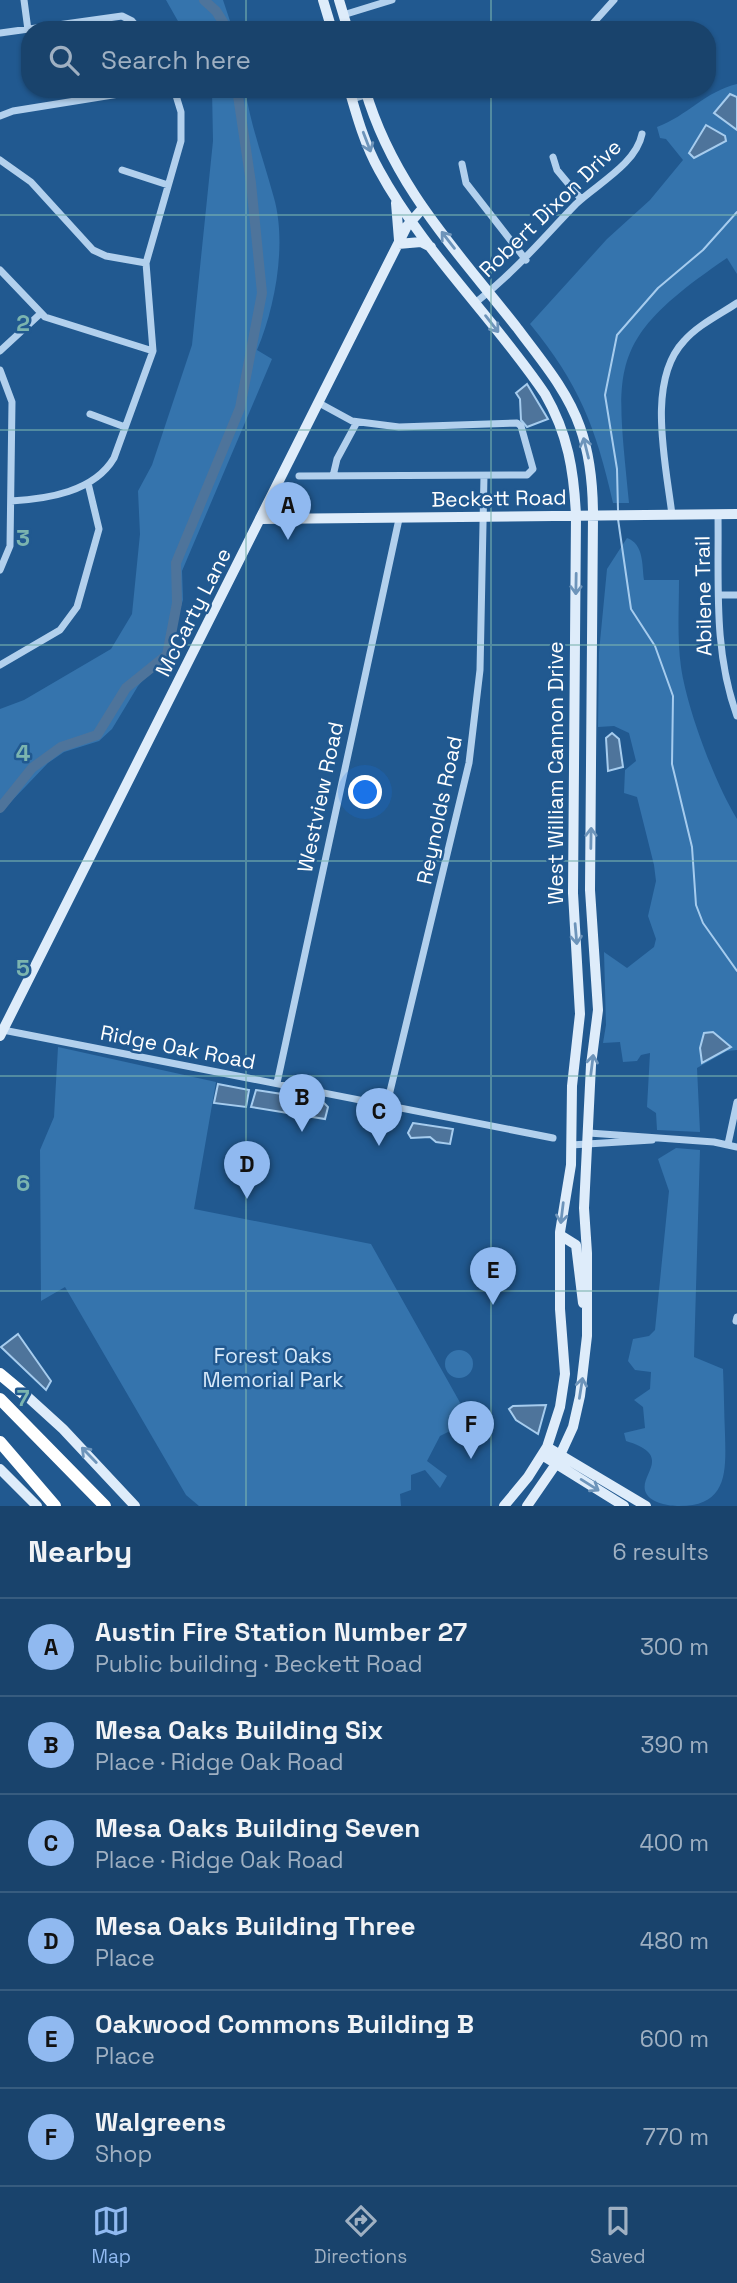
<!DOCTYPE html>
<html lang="en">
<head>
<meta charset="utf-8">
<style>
  :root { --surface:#19436c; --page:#224a72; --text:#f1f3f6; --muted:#9fb0c2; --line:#375c7f; --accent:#90b9f0 }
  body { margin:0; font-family:"Space Grotesk",sans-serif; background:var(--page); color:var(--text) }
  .you { position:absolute; left:366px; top:793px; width:24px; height:24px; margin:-18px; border:5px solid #fff; border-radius:50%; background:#1a73e8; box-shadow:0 0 0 10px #1a73e833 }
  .badge { display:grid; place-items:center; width:46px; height:46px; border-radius:50%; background:var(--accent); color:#111; font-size:23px; font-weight:700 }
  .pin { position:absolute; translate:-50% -58px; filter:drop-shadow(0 2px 4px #0008) }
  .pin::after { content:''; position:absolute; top:37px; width:24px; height:21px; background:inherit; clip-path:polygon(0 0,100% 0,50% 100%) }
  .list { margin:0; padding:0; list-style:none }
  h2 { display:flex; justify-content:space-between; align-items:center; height:91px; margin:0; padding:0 28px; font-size:30px }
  h2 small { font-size:23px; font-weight:400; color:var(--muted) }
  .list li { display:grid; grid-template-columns:46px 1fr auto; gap:21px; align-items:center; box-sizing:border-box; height:98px; padding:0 28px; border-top:2px solid var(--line) }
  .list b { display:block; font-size:26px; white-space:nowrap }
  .list p { margin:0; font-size:23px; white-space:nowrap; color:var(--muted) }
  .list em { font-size:23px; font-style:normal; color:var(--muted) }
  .icon { flex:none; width:38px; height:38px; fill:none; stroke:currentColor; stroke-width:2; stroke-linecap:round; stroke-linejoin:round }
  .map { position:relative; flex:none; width:737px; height:1506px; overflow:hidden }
  .search { position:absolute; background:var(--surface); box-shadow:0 2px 5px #0004; left:21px; right:21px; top:21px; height:77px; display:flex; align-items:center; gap:18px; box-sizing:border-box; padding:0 24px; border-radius:28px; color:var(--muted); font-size:26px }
  .sheet { height:679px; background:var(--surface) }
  nav { display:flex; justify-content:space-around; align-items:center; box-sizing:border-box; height:98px; border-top:2px solid var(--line); background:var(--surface); font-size:19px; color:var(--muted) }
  nav a { display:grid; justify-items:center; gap:4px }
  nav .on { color:var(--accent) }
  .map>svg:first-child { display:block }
  .green { fill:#3574ad }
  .water { fill:#4e749b; stroke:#a6ccee; stroke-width:2 }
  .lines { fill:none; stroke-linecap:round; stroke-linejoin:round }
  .stream { stroke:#a6ccee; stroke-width:2 }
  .river { stroke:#4e749b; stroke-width:10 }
  .street { stroke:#b2d0ed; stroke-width:7 }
  .secondary { stroke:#deecfa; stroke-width:10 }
  .highway { stroke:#fff; stroke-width:12 }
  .oneway { stroke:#6d94ba }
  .grid { fill:none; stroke:#7bb4af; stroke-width:2; stroke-opacity:0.55 }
  .labels { text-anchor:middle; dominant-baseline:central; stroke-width:5; stroke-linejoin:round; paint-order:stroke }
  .street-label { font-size:21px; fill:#fff; stroke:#215990 }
  .park-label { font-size:21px; fill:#d7e9f9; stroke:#215990 }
  .grid-label { font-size:23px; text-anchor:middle; font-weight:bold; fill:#7bb4af; stroke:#215990; stroke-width:5; stroke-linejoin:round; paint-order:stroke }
</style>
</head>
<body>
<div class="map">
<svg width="737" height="1506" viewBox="0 0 737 1506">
  <rect width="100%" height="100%" fill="#215990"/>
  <path class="green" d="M 166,0 L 223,0 L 233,30 L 183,30 Z
    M 737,84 L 737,274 L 727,258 C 605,341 616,366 629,503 L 613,503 C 596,427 579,384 530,324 L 607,239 L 650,200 L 683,160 L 666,139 L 660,138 L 657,127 C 687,116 706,91 737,84 Z
    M 212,89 L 245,89 C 251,127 264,161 274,198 C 287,244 275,308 257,350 L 272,359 L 182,571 L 183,600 L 166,654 L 138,686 L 112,729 L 99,741 L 64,752 L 48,763 L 4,809 L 0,805 L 0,709 L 24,700 L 111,649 L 132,614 L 140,534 L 138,491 L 152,465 L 192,345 L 213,141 Z
    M 627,538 C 644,544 642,565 644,580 L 679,580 C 679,608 677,638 681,667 C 687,709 715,783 737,819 L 737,1050 L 727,1051 L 697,1068 L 700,1132 L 657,1130 L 656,1113 L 647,1107 L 650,1053 L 641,1055 L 637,1061 L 623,1062 L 620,1042 L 603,1043 L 606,1025 L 604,952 L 627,968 L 654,947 L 656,939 L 648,916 L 656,881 L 654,865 L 637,797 L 624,793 L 625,770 L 636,761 L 629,733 L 614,726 L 598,727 L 599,652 L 607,569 Z
    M 58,1047 L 216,1082 L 194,1209 L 371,1244 L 467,1415 L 466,1423 L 440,1436 L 427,1461 L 447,1476 L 440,1488 L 425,1470 L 411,1475 L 411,1490 L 400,1494 L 401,1506 L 199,1506 L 186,1495 L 65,1287 L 41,1301 L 40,1150 L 54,1117 Z
    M 676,1148 L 700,1150 L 694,1357 L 723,1369 C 724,1391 724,1412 725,1434 C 726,1471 728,1506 679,1506 C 669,1506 651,1503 646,1493 C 637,1475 676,1456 626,1441 L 624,1433 L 645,1428 L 643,1407 L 634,1400 L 650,1389 L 651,1372 L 635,1370 L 628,1361 L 633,1339 L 649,1336 L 655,1330 L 669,1191 L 658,1159 Z
    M445 1364a14 14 0 1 1 28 0a14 14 0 1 1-28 0Z"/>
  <path class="water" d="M 730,94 L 737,97 L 737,130 L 714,113 Z
    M 706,125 L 725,136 L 726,141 L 694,158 L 689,153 Z
    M 527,384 L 548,419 L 527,427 L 521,420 L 520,399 L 516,393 Z
    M 612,733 L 619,739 L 623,767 L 608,771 L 606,738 Z
    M 713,1032 L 731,1047 L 702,1063 L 700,1048 L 704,1033 Z
    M 218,1084 L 249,1090 L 246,1107 L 214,1103 Z
    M 256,1090 L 321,1100 L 328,1107 L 325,1119 L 251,1107 Z
    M 413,1123 L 453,1129 L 450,1144 L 436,1142 L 430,1137 L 411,1138 L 408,1133 Z
    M 18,1334 L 51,1381 L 46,1390 L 1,1347 Z
    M 546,1405 L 538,1434 L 516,1420 L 509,1409 L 513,1406 Z"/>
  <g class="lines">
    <path class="stream" d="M 618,510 L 617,469 L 605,395 L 617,335 L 658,288 L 703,250 L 737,212
      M 618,519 L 631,609 L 655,646 L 673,696 L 672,764 L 692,847 L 696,905 L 703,923 L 737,971"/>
    <path class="river" d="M 204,0 L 216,11 L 228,30
      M 0,808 L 32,768 L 61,747 L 97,735 L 126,688 L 167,655 L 177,603 L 176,563 L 240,408 L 262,293 L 251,183 L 237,89"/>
    <path class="street" d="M 24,0 L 28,30
      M 343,15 L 392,0
      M 587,30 L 614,0
      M 0,33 L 122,16 L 132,21 L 140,30
      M 352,99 L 387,89
      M 0,116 L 13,111 L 150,89
      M 553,157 L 557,170 L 581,199
      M 0,160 L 31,182 L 93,250 L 106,256 L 146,263
      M 462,164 L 466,183 L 526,260
      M 122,170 L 168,185
      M 0,270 L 45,317 L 153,351
      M 475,303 C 515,272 542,239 576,204 C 597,184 636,164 642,134
      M 0,351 L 40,314
      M 0,370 L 12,402 L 10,546 L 0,570
      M 90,414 L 125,427
      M 299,476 L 527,475 L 533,469 L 521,426 L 517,423 L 399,427 L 352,421 L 319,403
      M 333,476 L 337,459 L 357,422
      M 11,501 C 47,499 94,492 114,458 L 153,351 L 146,263 L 181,141 L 181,112 L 174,89
      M 718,514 C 719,583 713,650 737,716
      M 672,515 C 666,464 646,381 684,341 C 698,325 719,315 737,303
      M 719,595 L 737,595
      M 0,665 L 60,630 L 77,607 L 99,529 L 88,483
      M 3,1030 L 553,1138
      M 277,1083 L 399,519
      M 387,1104 L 469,763 L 480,670 L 484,476
      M 589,1133 L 714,1142 L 737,1147
      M 728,1144 L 737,1102
      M 571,1145 L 652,1140
      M 736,1321 L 737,1317"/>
    <path class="secondary" d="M 323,0 L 332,30
      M 339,0 L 348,30
      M 349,89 C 357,117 365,145 379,170 C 423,251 493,317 545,394 C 568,434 574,471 576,516 L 573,893 L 580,1014 L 572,1086 L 571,1165 L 560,1232 L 560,1309 L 565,1374 L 560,1407 L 547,1447 L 528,1477 L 504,1506
      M 365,89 C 393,186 457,251 518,329 C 541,360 567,390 580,427 C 590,455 593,486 593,516 L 590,890 L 598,1010 L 591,1065 L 584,1208 L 587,1253 L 587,1336 L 580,1396 L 573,1427 L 556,1464 L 527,1506
      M 396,203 L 399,240
      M 398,244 L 421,242 L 431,247
      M 261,519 L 737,514
      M 0,1036 L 407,226 L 423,208
      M 560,1235 L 576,1245 L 583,1303
      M 19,1389 L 63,1429 L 135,1506
      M 547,1447 L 646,1506
      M 542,1455 L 624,1506
      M 0,1469 L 37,1506"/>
    <path class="highway" d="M 0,1374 L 24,1394
      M 0,1399 L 105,1506
      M 0,1442 L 55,1506"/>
  </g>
  <defs><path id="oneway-shaft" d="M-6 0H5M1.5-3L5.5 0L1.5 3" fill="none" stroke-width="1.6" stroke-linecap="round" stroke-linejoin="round" transform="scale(1.75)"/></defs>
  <g class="oneway">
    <use href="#oneway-shaft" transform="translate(367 142) rotate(69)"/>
    <use href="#oneway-shaft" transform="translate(448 240) rotate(-128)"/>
    <use href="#oneway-shaft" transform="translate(492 324) rotate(52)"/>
    <use href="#oneway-shaft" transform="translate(586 448) rotate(-104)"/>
    <use href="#oneway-shaft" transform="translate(576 584) rotate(91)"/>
    <use href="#oneway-shaft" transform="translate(591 838) rotate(-89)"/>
    <use href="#oneway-shaft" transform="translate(576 934) rotate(85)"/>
    <use href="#oneway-shaft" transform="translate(592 1065) rotate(-83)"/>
    <use href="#oneway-shaft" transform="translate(562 1213) rotate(97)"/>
    <use href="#oneway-shaft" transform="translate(581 1388) rotate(-81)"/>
    <use href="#oneway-shaft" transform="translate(89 1455) rotate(-134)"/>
    <use href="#oneway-shaft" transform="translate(590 1485) rotate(32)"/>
  </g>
  <path class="grid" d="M 246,0 L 246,30M 491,0 L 491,30M 246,89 L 246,1506M 491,89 L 491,1506M 0,215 L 737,215M 0,430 L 737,430M 0,645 L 737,645M 0,861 L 737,861M 0,1076 L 737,1076M 0,1291 L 737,1291"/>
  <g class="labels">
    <g class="street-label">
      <text transform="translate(550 208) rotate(-44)">Robert Dixon Drive</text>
      <text transform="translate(499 498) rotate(-1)">Beckett Road</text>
      <text transform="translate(703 596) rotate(-91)">Abilene Trail</text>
      <text transform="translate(193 612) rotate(-63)">McCarty Lane</text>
      <text transform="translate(555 773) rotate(-90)">West William Cannon Drive</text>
      <text transform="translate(320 797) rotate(-78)">Westview Road</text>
      <text transform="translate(439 810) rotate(-78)">Reynolds Road</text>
      <text transform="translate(178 1047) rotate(11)">Ridge Oak Road</text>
    </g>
    <g class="park-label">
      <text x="273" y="1355">Forest Oaks<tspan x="273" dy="24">Memorial Park</tspan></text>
    </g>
  </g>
  <g class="grid-label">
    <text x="23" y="331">2</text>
    <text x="23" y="546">3</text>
    <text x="23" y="761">4</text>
    <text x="23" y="976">5</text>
    <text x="23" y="1191">6</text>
    <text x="23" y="1406">7</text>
  </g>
</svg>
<div class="you"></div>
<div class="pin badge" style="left:288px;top:540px">A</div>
<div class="pin badge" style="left:302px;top:1132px">B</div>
<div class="pin badge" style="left:379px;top:1146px">C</div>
<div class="pin badge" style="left:247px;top:1199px">D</div>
<div class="pin badge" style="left:493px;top:1305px">E</div>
<div class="pin badge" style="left:471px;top:1459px">F</div>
<div class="search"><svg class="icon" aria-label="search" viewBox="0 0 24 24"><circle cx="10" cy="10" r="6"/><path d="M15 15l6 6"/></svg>Search here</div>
</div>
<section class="sheet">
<h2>Nearby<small>6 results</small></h2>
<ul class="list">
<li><span class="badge">A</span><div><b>Austin Fire Station Number 27</b><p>Public building · Beckett Road</p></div><em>300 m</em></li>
<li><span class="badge">B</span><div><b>Mesa Oaks Building Six</b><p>Place · Ridge Oak Road</p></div><em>390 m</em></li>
<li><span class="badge">C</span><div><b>Mesa Oaks Building Seven</b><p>Place · Ridge Oak Road</p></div><em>400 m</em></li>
<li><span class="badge">D</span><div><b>Mesa Oaks Building Three</b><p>Place</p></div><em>480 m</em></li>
<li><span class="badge">E</span><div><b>Oakwood Commons Building B</b><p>Place</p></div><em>600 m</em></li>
<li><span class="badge">F</span><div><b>Walgreens</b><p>Shop</p></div><em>770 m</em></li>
</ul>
</section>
<nav>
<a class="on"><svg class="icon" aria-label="map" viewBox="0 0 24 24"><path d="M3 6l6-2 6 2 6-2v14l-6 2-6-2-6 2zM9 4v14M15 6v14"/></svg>Map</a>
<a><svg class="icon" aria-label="directions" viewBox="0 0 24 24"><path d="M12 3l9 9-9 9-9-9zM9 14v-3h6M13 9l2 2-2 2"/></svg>Directions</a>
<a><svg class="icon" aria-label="saved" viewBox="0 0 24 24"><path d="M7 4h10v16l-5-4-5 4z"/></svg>Saved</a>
</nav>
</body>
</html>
